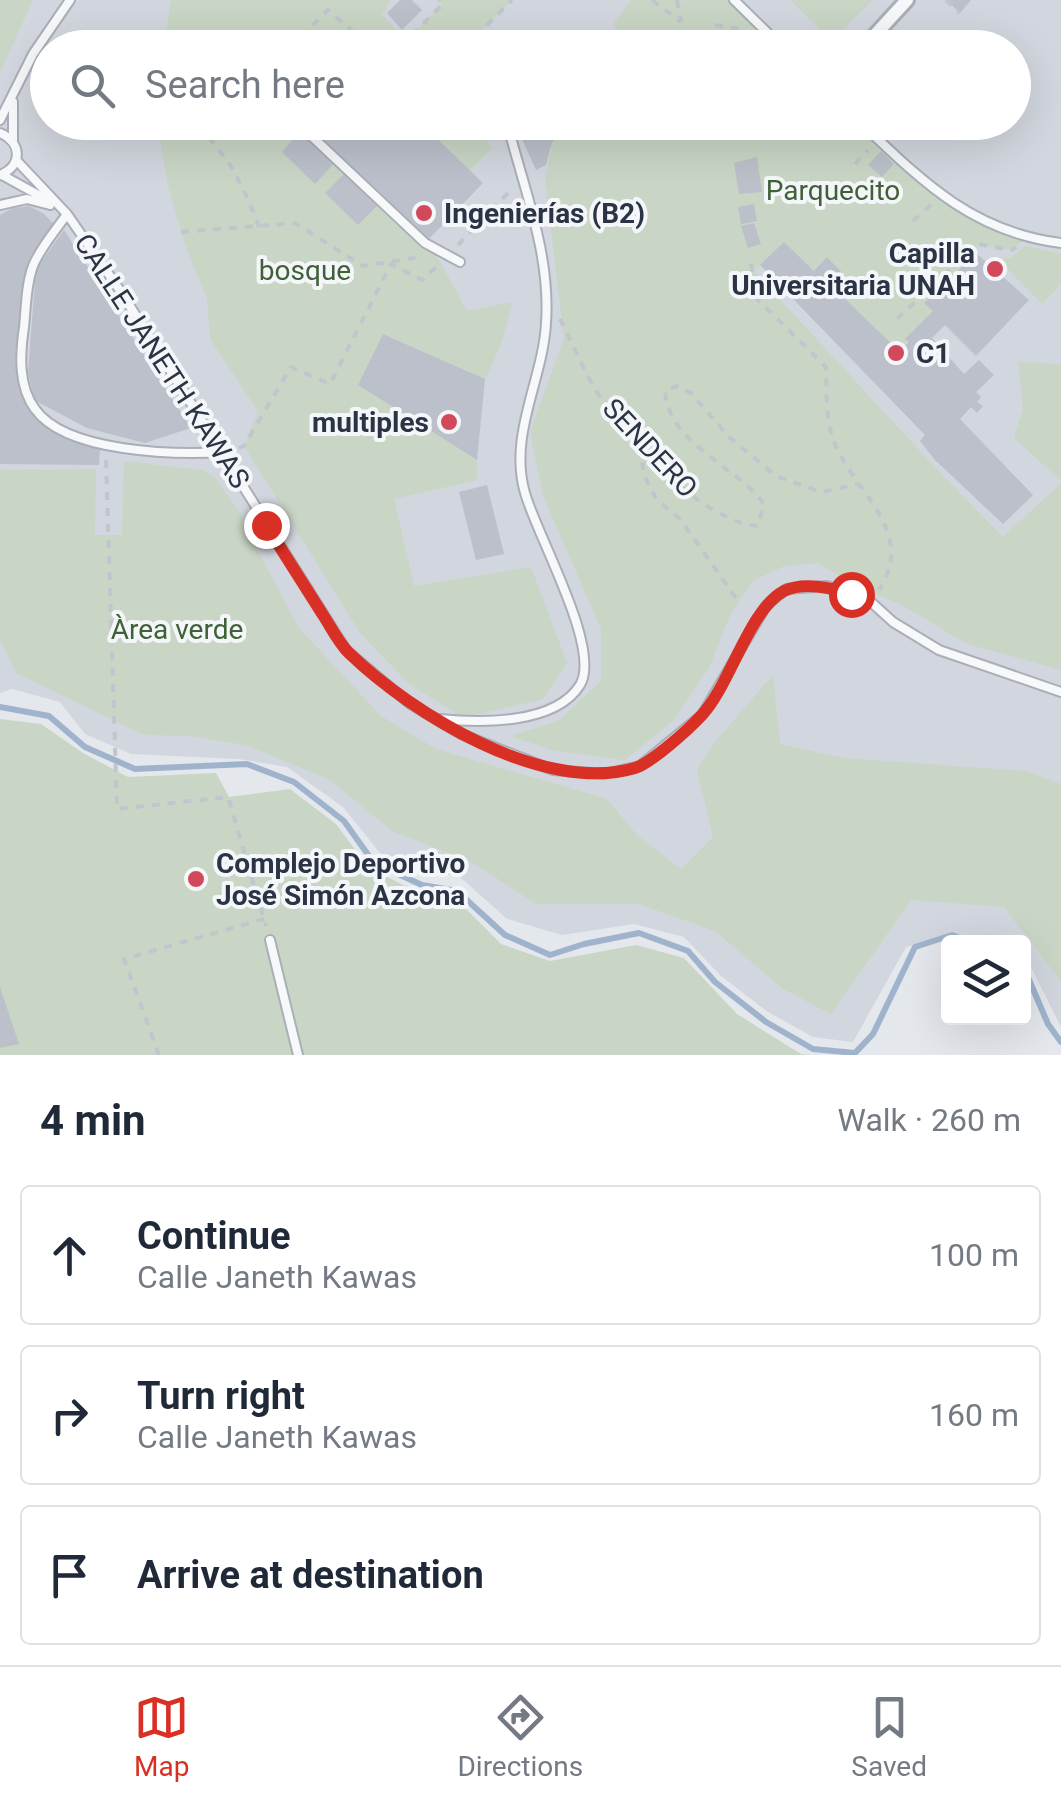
<!DOCTYPE html>
<html lang="en">
<head>
<meta charset="utf-8">
<style>
  :root { --surface:#fff; --page:#f6f6f7; --text:#1f2937; --muted:#747a83; --line:#e0e1e3; --accent:#d93025 }
  body { margin:0; font-family:Roboto,sans-serif; background:var(--page); color:var(--text) }
  .controls { position:absolute; right:30px; bottom:30px; display:grid; overflow:hidden; border-radius:10px; box-shadow:0 10px 40px #0002 }
  .controls button { width:90px; height:90px; display:grid; place-items:center; padding:0; border:0; border-bottom:2px solid var(--line); background:var(--surface); color:var(--text); font:50px sans-serif }
  .stop { position:absolute; width:30px; height:30px; margin:-22px; border:8px solid #d93025; border-radius:50%; background:#fff }
  .stop.end { background:#d93025; border-color:#fff; box-shadow:0 2px 10px #0008 }
  .list { margin:0; padding:0; list-style:none }
  h2 { display:flex; justify-content:space-between; align-items:center; height:130px; margin:0; padding:0 40px; font-size:42px }
  h2 small { font-size:32px; font-weight:400; color:var(--muted) }
  .list li { display:grid; grid-template-columns:65px 1fr auto; gap:30px; align-items:center; box-sizing:border-box; height:140px; margin:0 20px 20px; padding:0 20px; border:2px solid var(--line); border-radius:10px }
  .list b { display:block; font-size:38px; white-space:nowrap }
  .list p { margin:0; font-size:32px; white-space:nowrap; color:var(--muted) }
  .list em { font-size:32px; font-style:normal; color:var(--muted) }
  .icon { flex:none; width:55px; height:55px; fill:none; stroke:currentColor; stroke-width:2; stroke-linecap:round; stroke-linejoin:round }
  .map { position:relative; flex:none; width:1061px; height:1055px; overflow:hidden }
  .search { position:absolute; background:var(--surface); box-shadow:0 10px 40px #0002; left:30px; right:30px; top:30px; height:110px; display:flex; align-items:center; gap:25px; box-sizing:border-box; padding:0 35px; border-radius:55px; color:var(--muted); font-size:38px }
  .sheet { height:610px; background:var(--surface) }
  nav { display:flex; justify-content:space-around; align-items:center; box-sizing:border-box; height:140px; border-top:2px solid var(--line); background:var(--surface); font-size:28px; color:var(--muted) }
  nav a { display:grid; justify-items:center; gap:5px }
  nav .on { color:var(--accent) }
  .map>svg:first-child { display:block }
  .built { fill:#d2d6de; fill-rule:evenodd }
  .green { fill:#c9d6c5 }
  .lines { fill:none; stroke-linecap:round; stroke-linejoin:round }
  .stream { stroke:#9fb4cc; stroke-width:6 }
  .building { fill:#bbc0ca }
  .service-casing { stroke:#a9aeb7; stroke-width:12 }
  .pedestrian-casing { stroke:#a9aeb7; stroke-width:18 }
  .path { stroke:#c2c5cb; stroke-width:4; stroke-dasharray:8 8; stroke-linecap:butt }
  .service { stroke:#f7f8fa; stroke-width:8 }
  .pedestrian { stroke:#f7f8fa; stroke-width:12 }
  .route { stroke:#d93025; stroke-width:12 }
  .poi-dot { fill:#d1495b; stroke:#f4f6f9; stroke-width:4 }
  .labels { text-anchor:middle; dominant-baseline:central; stroke-width:8; stroke-linejoin:round; paint-order:stroke }
  .park-label { font-size:28px; fill:#3f6138; stroke:#f4f6f9 }
  .poi-label { font-size:28px; font-weight:bold; fill:#2b3445; stroke:#f4f6f9; text-anchor:start }
  .street-label { font-size:28px; fill:#2b3445; stroke:#f4f6f9 }
</style>
</head>
<body>
<div class="map">
<svg width="1061" height="1055" viewBox="0 0 1061 1055">
  <rect width="100%" height="100%" fill="#e4e7ec"/>
  <path class="built" d="M 0,0 L 1061,0 L 1061,1027 L 1024,953 L 1024,942 L 970,942 L 952,935 L 906,947 L 853,1042 L 813,1037 L 768,1012 L 721,976 L 684,937 L 634,924 L 562,935 L 507,919 L 459,876 L 420,872 L 380,853 L 343,807 L 287,767 L 239,759 L 131,754 L 85,734 L 60,702 L 12,689 L 0,693 ZM 48,48 L 1014,48 L 1014,122 L 48,122 Z"/>
  <path class="green" d="M 0,0 L 33,0 L 0,72 Z
    M 171,0 L 391,0 L 382,15 L 406,40 L 442,5 L 439,0 L 512,0 L 464,47 L 341,47 L 322,30 L 305,47 L 163,48 Z
    M 631,0 L 734,0 L 783,47 L 615,47 L 619,41 L 614,23 Z
    M 790,0 L 873,0 L 831,41 Z
    M 157,123 L 298,123 L 425,243 L 440,262 L 467,311 L 513,302 L 500,347 L 485,379 L 384,334 L 358,385 L 477,460 L 477,480 L 394,499 L 414,586 L 531,567 L 567,663 L 543,699 L 463,718 L 408,683 L 360,633 L 244,446 L 258,411 L 210,339 L 207,299 L 185,245 L 169,190 Z
    M 420,123 L 476,123 L 492,149 L 470,170 Z
    M 563,123 L 860,123 L 941,197 L 1027,237 L 1012,250 L 977,245 L 976,253 L 925,303 L 933,311 L 899,351 L 844,298 L 855,286 L 828,258 L 814,271 L 784,243 L 754,272 C 838,360 917,451 1003,537 L 1061,483 L 1061,670 L 967,644 L 902,605 L 855,585 L 818,563 L 784,566 L 753,581 L 730,615 L 710,666 L 674,720 L 625,760 L 555,751 L 510,736 L 558,721 L 601,681 L 601,629 L 543,496 L 530,432 L 564,338 L 545,180 L 552,146 Z
    M 1025,246 L 1061,254 L 1061,284 L 1042,304 L 998,259 L 1010,258 Z
    M 1018,362 L 1061,364 L 1061,481 L 1014,438 L 1023,408 Z
    M 124,461 L 201,470 L 215,477 L 241,514 L 244,536 L 259,553 L 299,628 L 381,716 L 436,749 L 607,799 L 637,835 L 681,869 L 713,837 L 697,769 L 714,743 L 773,675 L 780,744 L 843,758 L 1026,771 L 1061,784 L 1061,982 L 1004,907 L 911,900 L 831,1014 L 783,989 L 715,931 L 638,904 L 536,904 L 472,862 L 392,831 L 330,780 L 246,745 L 191,736 L 144,735 L 16,673 L 0,639 L 0,470 L 96,469 L 95,535 L 122,535 Z
    M 0,719 L 41,724 L 83,753 L 128,777 L 216,773 L 229,797 L 290,789 L 336,824 L 368,867 L 415,891 L 455,898 L 501,944 L 550,961 L 636,945 L 684,958 L 737,1014 L 801,1054 L 810,1055 L 0,1055 Z"/>
  <g class="lines">
    <path class="stream" d="M 0,707 L 49,716 L 85,747 L 135,769 L 247,764 L 294,782 L 344,821 L 374,863 L 422,885 L 457,891 L 505,935 L 550,955 L 584,944 L 639,933 L 688,951 L 715,982 L 766,1022 L 813,1049 L 855,1053 L 873,1034 L 915,947 L 952,935 L 970,942
      M 1024,968 L 1048,1024 L 1061,1042"/>
  </g>
  <path class="building" d="M 400,0 L 412,0 L 422,10 L 402,30 L 387,13 Z
    M 946,0 L 971,0 L 960,13 Z
    M 322,30 L 341,48 L 305,48 Z
    M 298,122 L 420,122 L 483,183 L 425,243 L 380,203 L 358,225 L 325,193 L 348,170 L 337,160 L 315,184 L 282,152 L 303,128 Z
    M 525,122 L 562,122 L 551,146 L 546,165 L 536,170 L 518,130 Z
    M 881,151 L 894,164 L 882,177 L 868,165 Z
    M 757,157 L 762,192 L 739,194 L 734,163 Z
    M 754,204 L 757,221 L 741,224 L 738,207 Z
    M 29,206 L 43,213 L 55,225 L 27,270 L 15,364 L 36,419 L 100,447 L 99,465 L 0,464 L 0,215 L 13,208 Z
    M 754,223 L 761,244 L 748,248 L 741,226 Z
    M 64,230 L 191,428 L 145,443 L 87,428 L 34,400 L 28,372 L 36,269 Z
    M 784,242 L 814,271 L 827,257 L 855,286 L 844,298 L 899,351 L 909,342 L 905,339 L 933,311 L 924,303 L 976,253 L 1029,300 L 976,356 L 945,325 L 932,338 L 964,374 L 979,360 L 994,375 L 976,392 L 981,397 L 977,402 L 983,406 L 977,413 L 971,407 L 960,419 L 1033,495 L 1003,524 L 935,460 L 920,441 L 925,435 L 760,265 Z
    M 383,334 L 485,379 L 477,460 L 358,385 Z
    M 487,485 L 504,554 L 476,560 L 459,492 Z
    M 0,987 L 19,1044 L 0,1048 Z"/>
  <g class="lines">
    <g class="service-casing">
      <path id="service" d="M 734,0 L 783,48
        M 0,120 L 33,54 L 70,0
        M 860,122 C 922,181 972,232 1061,243
        M 303,128 L 425,243 L 460,262
        M 0,133 C 22,142 23,166 0,175
        M 13,141 L 13,102
        M 17,161 L 67,214 L 121,292 L 346,650 L 409,703 L 461,734 L 553,770 L 604,774 L 640,766 L 702,715 L 766,606 L 786,589 L 813,587 L 827,586 L 871,602 L 893,622 L 939,650 L 1061,692
        M 2,175 L 51,202
        M 0,205 L 27,199 L 50,205
        M 67,214 C 56,230 40,248 33,266 C 26,284 26,308 24,327 C 20,354 18,386 35,409 C 66,453 176,455 225,452
        M 439,719 C 480,723 555,725 580,685 C 602,649 537,536 525,493 C 508,435 543,380 546,323 C 551,254 523,187 507,122
        M 270,940 L 298,1055"/>
    </g>
    <g class="pedestrian-casing">
      <path id="pedestrian" d="M 874,48 L 873,37 L 907,0"/>
    </g>
    <path class="path" d="M 652,0 L 681,22
      M 677,0 L 681,22
      M 946,0 L 960,13
      M 715,25 L 746,30
      M 290,48 L 328,10 L 372,48
      M 409,48 L 406,41 L 443,4 L 439,0
      M 464,48 L 512,0
      M 204,122 C 207,141 221,150 230,165 C 242,185 251,205 259,227
      M 855,164 L 868,150
      M 913,221 L 933,203
      M 181,232 L 295,223 L 363,266 L 421,257
      M 458,245 L 510,191
      M 751,264 L 756,298 L 826,367 C 827,391 825,422 835,444 C 856,494 917,532 879,590
      M 560,319 C 572,342 582,367 595,389 C 624,435 701,522 758,526 L 764,504 C 736,465 669,445 665,391 L 677,386 L 691,393 L 729,437 L 776,476 L 821,492 L 860,484
      M 897,319 L 977,244 L 1012,250 L 1016,247
      M 642,446 L 643,473 L 656,499 L 680,519 L 736,598
      M 239,448 L 244,446 L 291,367 L 330,384 L 391,264 L 422,280 L 437,266
      M 106,460 L 117,809 L 228,797 L 266,926
      M 159,1055 L 124,959 L 264,919"/>
    <use href="#service" class="service"/>
    <use href="#pedestrian" class="pedestrian"/>
  </g>
  <g class="lines">
    <path class="route" d="M 266,525 C 285,555 304,585 323,615 C 331,627 338,642 349,653 C 412,714 544,795 635,768 C 651,763 688,730 701,716 C 730,686 749,609 784,591 C 804,581 832,588 851,594"/>
  </g>
  <g class="poi-dot">
    <circle cx="424" cy="213" r="10"/>
    <circle cx="995" cy="269" r="10"/>
    <circle cx="896" cy="353" r="10"/>
    <circle cx="449" cy="422" r="10"/>
    <circle cx="196" cy="879" r="10"/>
  </g>
  <g class="labels">
    <g class="park-label">
      <text x="833" y="190">Parquecito</text>
      <text x="305" y="270">bosque</text>
      <text x="177" y="629">Àrea verde</text>
    </g>
    <g class="poi-label">
      <text x="444" y="213">Ingenierías (B2)</text>
      <text x="975" y="253" text-anchor="end">Capilla<tspan x="975" dy="32">Universitaria UNAH</tspan></text>
      <text x="916" y="353">C1</text>
      <text x="429" y="422" text-anchor="end">multiples</text>
      <text x="216" y="863">Complejo Deportivo<tspan x="216" dy="32">José Simón Azcona</tspan></text>
    </g>
    <g class="street-label">
      <text transform="translate(162 361) rotate(57)">CALLE JANETH KAWAS</text>
      <text transform="translate(650 448) rotate(47)">SENDERO</text>
    </g>
  </g>
</svg>
<div class="controls">
<button><svg class="icon" aria-label="layers" viewBox="0 0 24 24"><path d="M12 4l9 5-9 5-9-5zM3 14l9 5 9-5"/></svg></button>
</div>
<div class="stop" style="left:851px;top:594px"></div>
<div class="stop end" style="left:266px;top:525px"></div>
<div class="search"><svg class="icon" aria-label="search" viewBox="0 0 24 24"><circle cx="10" cy="10" r="6"/><path d="M15 15l6 6"/></svg>Search here</div>
</div>
<section class="sheet">
<h2>4 min<small>Walk · 260 m</small></h2>
<ul class="list">
<li><svg class="icon" aria-label="ahead" viewBox="0 0 24 24"><path d="M12 20V5M6 11l6-6 6 6"/></svg><div><b>Continue</b><p>Calle Janeth Kawas</p></div><em>100 m</em></li>
<li><svg class="icon" aria-label="right" viewBox="0 0 24 24"><path d="M7 20v-9h11M14 6l5 5-5 5"/></svg><div><b>Turn right</b><p>Calle Janeth Kawas</p></div><em>160 m</em></li>
<li><svg class="icon" aria-label="arrive" viewBox="0 0 24 24"><path d="M6 21V4h12l-3 4 3 4H6"/></svg><div><b>Arrive at destination</b></div></li>
</ul>
</section>
<nav>
<a class="on"><svg class="icon" aria-label="map" viewBox="0 0 24 24"><path d="M3 6l6-2 6 2 6-2v14l-6 2-6-2-6 2zM9 4v14M15 6v14"/></svg>Map</a>
<a><svg class="icon" aria-label="directions" viewBox="0 0 24 24"><path d="M12 3l9 9-9 9-9-9zM9 14v-3h6M13 9l2 2-2 2"/></svg>Directions</a>
<a><svg class="icon" aria-label="saved" viewBox="0 0 24 24"><path d="M7 4h10v16l-5-4-5 4z"/></svg>Saved</a>
</nav>
</body>
</html>
